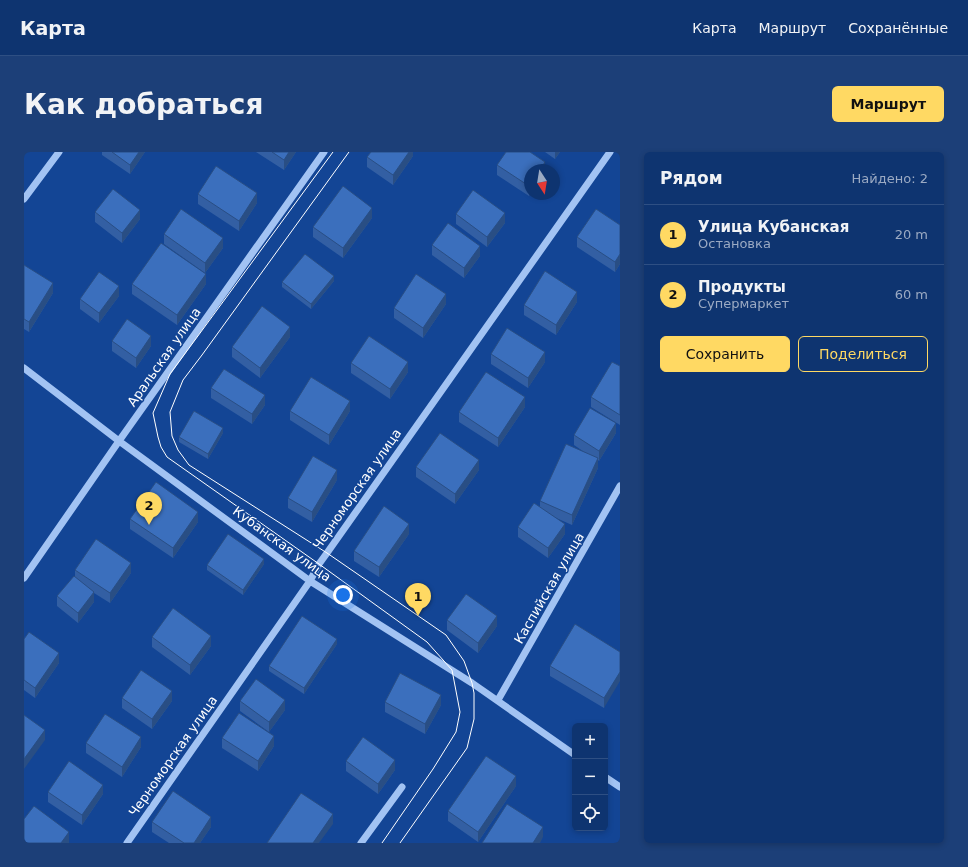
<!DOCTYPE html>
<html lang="ru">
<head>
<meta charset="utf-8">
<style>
  :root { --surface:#0e3470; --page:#1c3f78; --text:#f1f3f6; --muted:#9baac3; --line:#2e4f83; --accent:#ffd963 }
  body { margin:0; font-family:"DejaVu Sans",sans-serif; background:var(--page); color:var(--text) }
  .controls { position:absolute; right:12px; bottom:12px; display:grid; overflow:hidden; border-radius:6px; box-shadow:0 2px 6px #0003 }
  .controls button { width:36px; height:36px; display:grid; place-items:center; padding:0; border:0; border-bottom:1px solid var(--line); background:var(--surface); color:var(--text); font:20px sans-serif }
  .compass { position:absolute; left:500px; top:12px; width:36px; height:36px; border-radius:50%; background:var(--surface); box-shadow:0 2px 6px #0003; rotate:168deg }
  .you { position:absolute; left:319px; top:443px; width:14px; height:14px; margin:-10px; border:3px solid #fff; border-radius:50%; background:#1a73e8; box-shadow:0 0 0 6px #1a73e833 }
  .badge { display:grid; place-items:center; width:26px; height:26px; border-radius:50%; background:var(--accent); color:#111; font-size:13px; font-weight:700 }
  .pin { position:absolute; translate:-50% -33px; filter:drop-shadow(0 1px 2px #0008) }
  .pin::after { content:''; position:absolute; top:21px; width:14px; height:12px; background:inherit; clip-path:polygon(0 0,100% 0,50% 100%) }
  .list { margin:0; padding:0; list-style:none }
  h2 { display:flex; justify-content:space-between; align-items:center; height:52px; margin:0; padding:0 16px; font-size:17px }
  h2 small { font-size:13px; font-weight:400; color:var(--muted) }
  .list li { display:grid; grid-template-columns:26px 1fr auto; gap:12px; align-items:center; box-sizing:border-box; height:60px; padding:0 16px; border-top:1px solid var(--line) }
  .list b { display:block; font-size:15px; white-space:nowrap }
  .list p { margin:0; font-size:13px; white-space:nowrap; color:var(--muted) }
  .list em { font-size:13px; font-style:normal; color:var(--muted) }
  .actions { display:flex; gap:8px; padding:12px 16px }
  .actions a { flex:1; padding:9px 0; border:1px solid var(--accent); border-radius:6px; text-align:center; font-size:14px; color:var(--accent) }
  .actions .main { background:var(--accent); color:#111 }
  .icon { flex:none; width:22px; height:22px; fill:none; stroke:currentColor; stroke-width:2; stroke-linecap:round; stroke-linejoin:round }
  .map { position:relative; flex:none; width:596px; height:691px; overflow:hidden; border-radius:6px }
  header { display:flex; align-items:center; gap:24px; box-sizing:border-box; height:56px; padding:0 20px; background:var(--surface); border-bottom:1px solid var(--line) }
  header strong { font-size:19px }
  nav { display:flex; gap:22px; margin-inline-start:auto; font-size:14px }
  .intro { display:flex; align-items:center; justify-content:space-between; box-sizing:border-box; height:96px; padding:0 24px }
  h1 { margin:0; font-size:28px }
  .button { padding:10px 18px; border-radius:6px; background:var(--accent); color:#111; font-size:14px; font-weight:700 }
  main { display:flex; gap:24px; padding:0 24px }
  aside { flex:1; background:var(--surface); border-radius:6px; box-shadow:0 2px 6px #0003 }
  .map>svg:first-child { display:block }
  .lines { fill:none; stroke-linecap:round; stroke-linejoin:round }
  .minor { stroke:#a2c3f3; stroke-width:7 }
  .tram { stroke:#fff; stroke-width:1 }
  .wall { fill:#335fa3 }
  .shaded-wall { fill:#294e84 }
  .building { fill:#3b6fbd; stroke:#294e84 }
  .labels { text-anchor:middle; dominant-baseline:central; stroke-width:3; stroke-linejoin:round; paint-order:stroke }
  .street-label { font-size:13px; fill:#fff; stroke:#134595 }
</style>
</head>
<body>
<header>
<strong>Карта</strong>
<nav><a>Карта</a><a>Маршрут</a><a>Сохранённые</a></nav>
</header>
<div class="intro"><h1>Как добраться</h1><a class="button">Маршрут</a></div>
<main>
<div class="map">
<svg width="596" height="691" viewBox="0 0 596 691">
  <rect width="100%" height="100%" fill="#134595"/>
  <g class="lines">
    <path class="minor" d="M 0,47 L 35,0
      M 0,216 L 95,289 L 286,429 L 448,531 L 551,603
      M 0,426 L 95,289 L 300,0
      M 474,548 L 596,334
      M 581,625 L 596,635
      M 103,691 L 286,429 L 295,412 L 303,401 L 586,0
      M 337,691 L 378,635"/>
    <path class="tram" d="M 309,0 L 146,222 L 129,261 L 134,285 L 137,295 L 143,305 L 295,412 L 403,490 L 428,518 L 436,560 L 432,580 L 409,617 L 358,691
      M 325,0 L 178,203 L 159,228 L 146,260 L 148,284 L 154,298 L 165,313 L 303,401 L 422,483 L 440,509 L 448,531 L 450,541 L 450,567 L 443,596 L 376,691"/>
  </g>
  <path class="wall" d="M 78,0 L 121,0 L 106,22 L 78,3 Z
    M 232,0 L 272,0 L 260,18 Z
    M 389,0 L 389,4 L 369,33 L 343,15 L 343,5 Z
    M 521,0 L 536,0 L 531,7 Z
    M 473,13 L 521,18 L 505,44 L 473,23 Z
    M 174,42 L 233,51 L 215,79 L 174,52 Z
    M 71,60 L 116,67 L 98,91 L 71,70 Z
    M 432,62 L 481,71 L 463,95 L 432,72 Z
    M 348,66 L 319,106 L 289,85 L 289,75 Z
    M 596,73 L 596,112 L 591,120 L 553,95 L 553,85 Z
    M 140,82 L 199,96 L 181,121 L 140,92 Z
    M 408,93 L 456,104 L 440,126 L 408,103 Z
    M 0,113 L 29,141 L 5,180 L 0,177 Z
    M 310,129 L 287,157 L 258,135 L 258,130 Z
    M 108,132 L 182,132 L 153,173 L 108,142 Z
    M 95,144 L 75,171 L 56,157 L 56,147 Z
    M 553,150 L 532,183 L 500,163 L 500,153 Z
    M 422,152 L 399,186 L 370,166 L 370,156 Z
    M 266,185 L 236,226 L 208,205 L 208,195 Z
    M 88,189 L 127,194 L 112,216 L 88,199 Z
    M 467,202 L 521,210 L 504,236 L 467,212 Z
    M 327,211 L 384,220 L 366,247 L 327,221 Z
    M 596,214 L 596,273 L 567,255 L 567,245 Z
    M 187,236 L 241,253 L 228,272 L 187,246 Z
    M 501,255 L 474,295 L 435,270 L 435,260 Z
    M 266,259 L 326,259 L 305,293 L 266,268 Z
    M 199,281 L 184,307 L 155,290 L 155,285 Z
    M 592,281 L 575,309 L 574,308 L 574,316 L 548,373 L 530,365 L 541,382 L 524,406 L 494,385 L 494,375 L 516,355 L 516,349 L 563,302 L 550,293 L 550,283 Z
    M 392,315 L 455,318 L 431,352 L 392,325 Z
    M 313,328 L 288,370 L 264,356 L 264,346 Z
    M 106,367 L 174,370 L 149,406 L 106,377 Z
    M 385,382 L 355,425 L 330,409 L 330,399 Z
    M 240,412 L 219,443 L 183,418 L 183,413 Z
    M 51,418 L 107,421 L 86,451 L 70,441 L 70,450 L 54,471 L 33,454 L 33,444 L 51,425 Z
    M 423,468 L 473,474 L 454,501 L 423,478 Z
    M 128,485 L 187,494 L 166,523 L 128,495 Z
    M 0,487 L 35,511 L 11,546 L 0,538 Z
    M 313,492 L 280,542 L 245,519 L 245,514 Z
    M 596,500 L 580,556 L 526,524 L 526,514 Z
    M 98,546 L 148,549 L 128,577 L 98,556 Z
    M 216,549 L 261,558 L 245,580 L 216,559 Z
    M 361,550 L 417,553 L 401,582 L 361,560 Z
    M 198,586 L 250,594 L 234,619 L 198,596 Z
    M 62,591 L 117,595 L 98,625 L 62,601 Z
    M 322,609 L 371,618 L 354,642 L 322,619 Z
    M 492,634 L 454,690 L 424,669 L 424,659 Z
    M 24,640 L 79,642 L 58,673 L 24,650 Z
    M 128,670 L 187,675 L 176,691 L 145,691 L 128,680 Z"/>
  <path class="shaded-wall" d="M 115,0 L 121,0 L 106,22 L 106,13 Z
    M 265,0 L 272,0 L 260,18 L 260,8 Z
    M 385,0 L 389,0 L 389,4 L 369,33 L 369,23 Z
    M 531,0 L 536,0 L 531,7 Z
    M 521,10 L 521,18 L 516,18 Z
    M 506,32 L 506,42 L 505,44 L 505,34 Z
    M 233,41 L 233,51 L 215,79 L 215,69 Z
    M 348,56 L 348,66 L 319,106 L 319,96 Z
    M 116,58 L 116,67 L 98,91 L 98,81 Z
    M 481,61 L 481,71 L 463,95 L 463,85 Z
    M 199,86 L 199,96 L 181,121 L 181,111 Z
    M 456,94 L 456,104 L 440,126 L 440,116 Z
    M 596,102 L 596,112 L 591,120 L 591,110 Z
    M 182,122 L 182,132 L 153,173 L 153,163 Z
    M 310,124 L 310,129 L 287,157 L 287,152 Z
    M 29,131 L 29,141 L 5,180 L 5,170 Z
    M 95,134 L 95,144 L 75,171 L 75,161 Z
    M 553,140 L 553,150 L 532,183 L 532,173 Z
    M 422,142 L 422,152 L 399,186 L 399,176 Z
    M 266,175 L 266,185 L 236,226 L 236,216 Z
    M 127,184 L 127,194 L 112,216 L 112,206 Z
    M 521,200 L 521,210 L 504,236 L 504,226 Z
    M 384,210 L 384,220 L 366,247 L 366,237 Z
    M 241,243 L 241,253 L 228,272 L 228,262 Z
    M 501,245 L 501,255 L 474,295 L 474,286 Z
    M 326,249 L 326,259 L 305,293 L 305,283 Z
    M 592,271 L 592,281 L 575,309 L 575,299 Z
    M 199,276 L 199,281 L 184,307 L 184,302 Z
    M 574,306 L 574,316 L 548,373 L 548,363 Z
    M 455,308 L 455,318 L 431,352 L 431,342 Z
    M 313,318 L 313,328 L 288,370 L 288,360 Z
    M 174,360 L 174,370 L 149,406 L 149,396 Z
    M 385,372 L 385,382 L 355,425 L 355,415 Z
    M 541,372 L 541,382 L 524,406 L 524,396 Z
    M 240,407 L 240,412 L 219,443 L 219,438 Z
    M 107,411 L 107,421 L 86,451 L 86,441 Z
    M 70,440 L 70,450 L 54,471 L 54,461 Z
    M 473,464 L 473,474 L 454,501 L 454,491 Z
    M 187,484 L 187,494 L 166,523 L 166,513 Z
    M 313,487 L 313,492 L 280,542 L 280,536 Z
    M 35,501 L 35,511 L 11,546 L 11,536 Z
    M 596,520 L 596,529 L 580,556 L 580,546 Z
    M 148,539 L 148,549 L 128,577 L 128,567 Z
    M 417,543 L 417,553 L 401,582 L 401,572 Z
    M 261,548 L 261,558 L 245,580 L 245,570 Z
    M 21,578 L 21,588 L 0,617 L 0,607 Z
    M 250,584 L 250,594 L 234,619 L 234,609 Z
    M 117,585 L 117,595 L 98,625 L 98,615 Z
    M 371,608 L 371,618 L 354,642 L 354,632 Z
    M 492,624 L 492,634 L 454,690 L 454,680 Z
    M 79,633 L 79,642 L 58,673 L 58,663 Z
    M 309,662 L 309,672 L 295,691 L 289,691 Z
    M 187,665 L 187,675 L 176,691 L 170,691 Z
    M 519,675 L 519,685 L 516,691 L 509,691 Z
    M 45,680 L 45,691 L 37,691 Z"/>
  <path class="building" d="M 88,0 L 115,0 L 106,13 Z
    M 248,0 L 265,0 L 260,8 Z
    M 347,0 L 385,0 L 369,23 L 343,5 Z
    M 482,0 L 506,0 L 521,10 L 516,18 L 506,18 L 506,32 L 505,34 L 473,13 Z
    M 192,14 L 233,41 L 215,69 L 174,42 Z
    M 319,34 L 348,56 L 319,96 L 289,75 Z
    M 89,37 L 116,58 L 98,81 L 71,60 Z
    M 449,38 L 481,61 L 463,85 L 432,62 Z
    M 157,57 L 199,86 L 181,111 L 140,82 Z
    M 572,57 L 596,73 L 596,102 L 591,110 L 553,85 Z
    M 424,71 L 456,94 L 440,116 L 408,93 Z
    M 137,91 L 182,122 L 153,163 L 108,132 Z
    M 281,102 L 310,124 L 287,152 L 258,130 Z
    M 0,113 L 29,131 L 5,170 L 0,167 Z
    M 521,119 L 553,140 L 532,173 L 500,153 Z
    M 75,120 L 95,134 L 75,161 L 56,147 Z
    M 392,122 L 422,142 L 399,176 L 370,156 Z
    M 238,154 L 266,175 L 236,216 L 208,195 Z
    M 103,167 L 127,184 L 112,206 L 88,189 Z
    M 483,176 L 521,200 L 504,226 L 467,202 Z
    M 345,184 L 384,210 L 366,237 L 327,211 Z
    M 588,210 L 596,214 L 596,263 L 567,245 Z
    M 200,217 L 241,243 L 228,262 L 187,236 Z
    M 462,220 L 501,245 L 474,286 L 435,260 Z
    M 287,225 L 326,249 L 305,283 L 266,259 Z
    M 566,256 L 592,271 L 575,299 L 550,283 Z
    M 170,259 L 199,276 L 184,302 L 155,285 Z
    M 416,281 L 455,308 L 431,342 L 392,315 Z
    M 542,292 L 574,306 L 548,363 L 516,349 Z
    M 289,304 L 313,318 L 288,360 L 264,346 Z
    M 132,330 L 174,360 L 149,396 L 106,367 Z
    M 510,351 L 541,372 L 524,396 L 494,375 Z
    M 360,354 L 385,372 L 355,415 L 330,399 Z
    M 204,382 L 240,407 L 219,438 L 183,413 Z
    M 72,387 L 107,411 L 86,441 L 51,418 Z
    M 50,424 L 70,440 L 54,461 L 33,444 Z
    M 442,442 L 473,464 L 454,491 L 423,468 Z
    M 149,456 L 187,484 L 166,513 L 128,485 Z
    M 278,464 L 313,487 L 280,536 L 245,514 Z
    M 551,472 L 596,500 L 596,520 L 580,546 L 526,514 Z
    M 5,480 L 35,501 L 11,536 L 0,528 L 0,487 Z
    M 117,518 L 148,539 L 128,567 L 98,546 Z
    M 376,521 L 417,543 L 401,572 L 361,550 Z
    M 232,527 L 261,548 L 245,570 L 216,549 Z
    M 215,561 L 250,584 L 234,609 L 198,586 Z
    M 81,562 L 117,585 L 98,615 L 62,591 Z
    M 0,563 L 21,578 L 0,607 Z
    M 339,585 L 371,608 L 354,632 L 322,609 Z
    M 462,604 L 492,624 L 454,680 L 424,659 Z
    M 45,609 L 79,633 L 58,663 L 24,640 Z
    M 149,639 L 187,665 L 170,691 L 160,691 L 128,670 Z
    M 277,641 L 309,662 L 289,691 L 243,691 Z
    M 483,652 L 519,675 L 509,691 L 458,691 Z
    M 10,654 L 45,680 L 37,691 L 0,691 L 0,667 Z"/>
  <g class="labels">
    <g class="street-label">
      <text transform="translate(140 205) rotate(-55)">Аральская улица</text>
      <text transform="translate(333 337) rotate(-55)">Черноморская улица</text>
      <text transform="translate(258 392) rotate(36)">Кубанская улица</text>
      <text transform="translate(525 436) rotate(-60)">Каспийская улица</text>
      <text transform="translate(149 604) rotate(-55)">Черноморская улица</text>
    </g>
  </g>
</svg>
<div class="controls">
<button>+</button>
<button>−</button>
<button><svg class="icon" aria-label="locate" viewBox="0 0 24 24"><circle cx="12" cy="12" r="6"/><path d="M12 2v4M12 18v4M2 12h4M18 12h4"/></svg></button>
</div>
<svg class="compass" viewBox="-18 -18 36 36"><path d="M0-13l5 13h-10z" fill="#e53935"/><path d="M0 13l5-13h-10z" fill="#9baac3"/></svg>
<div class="you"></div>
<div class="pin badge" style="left:394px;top:464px">1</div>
<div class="pin badge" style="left:125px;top:373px">2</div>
</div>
<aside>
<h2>Рядом<small>Найдено: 2</small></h2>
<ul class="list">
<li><span class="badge">1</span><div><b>Улица Кубанская</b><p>Остановка</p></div><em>20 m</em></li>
<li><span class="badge">2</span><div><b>Продукты</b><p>Супермаркет</p></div><em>60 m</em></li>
</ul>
<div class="actions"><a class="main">Сохранить</a><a>Поделиться</a></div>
</aside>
</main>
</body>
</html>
